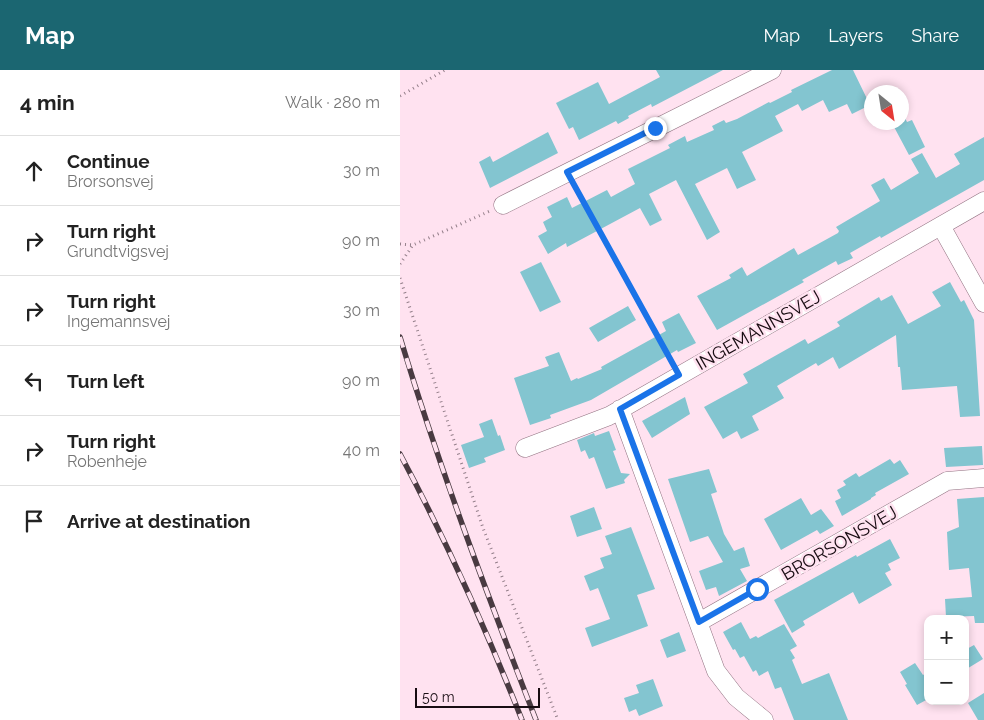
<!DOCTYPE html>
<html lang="en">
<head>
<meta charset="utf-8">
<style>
  :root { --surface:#fff; --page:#f2f2f2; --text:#222; --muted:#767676; --line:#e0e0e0; --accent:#1b6671 }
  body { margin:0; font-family:Raleway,sans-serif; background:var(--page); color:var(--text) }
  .controls { position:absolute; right:15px; bottom:15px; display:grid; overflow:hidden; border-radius:10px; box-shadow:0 2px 8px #0003 }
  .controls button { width:45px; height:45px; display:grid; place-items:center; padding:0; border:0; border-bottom:1px solid var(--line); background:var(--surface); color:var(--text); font:25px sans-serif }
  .compass { position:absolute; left:464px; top:15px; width:45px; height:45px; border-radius:50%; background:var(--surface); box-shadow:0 2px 8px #0003; rotate:150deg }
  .scale { position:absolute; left:15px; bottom:12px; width:125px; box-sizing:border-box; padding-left:5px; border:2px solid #180c12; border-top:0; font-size:14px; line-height:18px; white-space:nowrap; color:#180c12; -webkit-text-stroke:4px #ffe2f0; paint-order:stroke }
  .stop { position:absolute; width:15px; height:15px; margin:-11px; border:4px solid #1a73e8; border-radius:50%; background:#fff }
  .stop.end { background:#1a73e8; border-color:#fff; box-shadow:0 1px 5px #0008 }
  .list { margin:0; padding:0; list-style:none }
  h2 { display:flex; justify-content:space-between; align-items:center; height:65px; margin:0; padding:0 20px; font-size:21px }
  h2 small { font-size:16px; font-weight:400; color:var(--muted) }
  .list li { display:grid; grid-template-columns:32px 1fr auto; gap:15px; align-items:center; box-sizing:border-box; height:70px; padding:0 20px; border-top:1px solid var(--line) }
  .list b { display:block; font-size:19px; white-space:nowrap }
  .list p { margin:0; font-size:16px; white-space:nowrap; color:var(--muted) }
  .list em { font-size:16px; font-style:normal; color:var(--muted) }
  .icon { flex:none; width:28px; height:28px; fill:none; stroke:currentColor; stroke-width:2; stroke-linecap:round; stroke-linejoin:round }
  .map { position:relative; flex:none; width:584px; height:650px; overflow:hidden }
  header { display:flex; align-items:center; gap:30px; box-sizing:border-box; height:70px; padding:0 25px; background:var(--accent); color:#fff }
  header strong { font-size:24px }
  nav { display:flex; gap:28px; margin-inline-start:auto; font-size:18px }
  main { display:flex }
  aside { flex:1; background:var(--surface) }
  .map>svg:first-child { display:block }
  .building { fill:#83c5d0 }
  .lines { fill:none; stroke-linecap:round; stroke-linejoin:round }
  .street-casing { stroke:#927382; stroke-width:19 }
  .path { stroke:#947f8a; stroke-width:3; stroke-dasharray:1 4; stroke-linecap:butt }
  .street { stroke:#fff; stroke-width:18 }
  .rail-casing { stroke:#493a41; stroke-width:5.5 }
  .rail { stroke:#ffe2f0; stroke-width:4; stroke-dasharray:11; stroke-linecap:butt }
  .route { stroke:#1a73e8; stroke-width:6 }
  .labels { text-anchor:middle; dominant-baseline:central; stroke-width:5; stroke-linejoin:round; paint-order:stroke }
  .street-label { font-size:18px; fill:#180c12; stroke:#ffe2f0 }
</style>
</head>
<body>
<header>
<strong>Map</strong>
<nav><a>Map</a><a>Layers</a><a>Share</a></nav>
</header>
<main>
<aside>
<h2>4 min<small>Walk · 280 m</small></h2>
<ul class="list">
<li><svg class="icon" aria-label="ahead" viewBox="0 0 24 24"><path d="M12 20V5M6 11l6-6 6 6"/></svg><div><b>Continue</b><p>Brorsonsvej</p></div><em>30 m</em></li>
<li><svg class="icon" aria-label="right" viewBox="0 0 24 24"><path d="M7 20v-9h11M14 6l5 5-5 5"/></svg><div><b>Turn right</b><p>Grundtvigsvej</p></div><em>90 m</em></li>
<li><svg class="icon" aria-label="right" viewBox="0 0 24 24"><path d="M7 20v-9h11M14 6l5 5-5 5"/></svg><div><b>Turn right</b><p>Ingemannsvej</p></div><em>30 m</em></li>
<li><svg class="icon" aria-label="left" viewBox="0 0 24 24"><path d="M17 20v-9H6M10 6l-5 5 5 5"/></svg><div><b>Turn left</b></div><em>90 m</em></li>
<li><svg class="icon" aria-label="right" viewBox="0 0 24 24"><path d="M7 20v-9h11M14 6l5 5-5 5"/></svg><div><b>Turn right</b><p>Robenheje</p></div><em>40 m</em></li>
<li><svg class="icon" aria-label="arrive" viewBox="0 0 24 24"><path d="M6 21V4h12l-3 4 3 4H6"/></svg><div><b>Arrive at destination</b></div></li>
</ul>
</aside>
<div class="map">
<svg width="584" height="650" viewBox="0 0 584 650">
  <rect width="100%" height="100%" fill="#ffe2f0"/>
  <path class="building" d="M 256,0 L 323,0 L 252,37 L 251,34 L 228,46 L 229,48 L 218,54 L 216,51 L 179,70 L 173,57 L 169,59 L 156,33 L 198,12 L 209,34 L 260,7 Z
    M 432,0 L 453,0 L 470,35 L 452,44 L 447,34 L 429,42 L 423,30 L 402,41 L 398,34 L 375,46 L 383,61 L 342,82 L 356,110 L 337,119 L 327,98 L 295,114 L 320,162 L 307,170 L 276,110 L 249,124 L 262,150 L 250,156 L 240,138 L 167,177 L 166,173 L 148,184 L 138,166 L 147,161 L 143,152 L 152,147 L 147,137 L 167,127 L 172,138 L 207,120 L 211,127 L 235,114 L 228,99 L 270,78 L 268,75 L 285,66 L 287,72 L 314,60 L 312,56 L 324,50 L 326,53 L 337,49 L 369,32 L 370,33 L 392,22 L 391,20 Z
    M 505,48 L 507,52 L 512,50 L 525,77 L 509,85 L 493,55 L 502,52 L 502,50 Z
    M 148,62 L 158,83 L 90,118 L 79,92 L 90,86 L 93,92 Z
    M 584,67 L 584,110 L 481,168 L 480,166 L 450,183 L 453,188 L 438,195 L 436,191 L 402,210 L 404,212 L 317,260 L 297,226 L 331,208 L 329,205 L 342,197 L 347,206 L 394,178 L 398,185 L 438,163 L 439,161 L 436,157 L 480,131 L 471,115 L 484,108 L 491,120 L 519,103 L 511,89 L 522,83 L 536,108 L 560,94 L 554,84 Z
    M 141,192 L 161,232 L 140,242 L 120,202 Z
    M 550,212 L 561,232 L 564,230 L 574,250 L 580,346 L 560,347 L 557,316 L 502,320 L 500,297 L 498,297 L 496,265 L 439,299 L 433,287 L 418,296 L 416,293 L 377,316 L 384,328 L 352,346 L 359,360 L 341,369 L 337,361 L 323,369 L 304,337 L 348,313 L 343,304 L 405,269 L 408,274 L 440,256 L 437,252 L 479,227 L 481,231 L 492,225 L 508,254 L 541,236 L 532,222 Z
    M 228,236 L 236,250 L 198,272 L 189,258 Z
    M 279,243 L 296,273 L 278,282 L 277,280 L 191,330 L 150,345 L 151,348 L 130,355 L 114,308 L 149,296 L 145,287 L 159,282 L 171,311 L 177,308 L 178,309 L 202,299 L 201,297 L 266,261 L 262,252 Z
    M 285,327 L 290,344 L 252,368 L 242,351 Z
    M 92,349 L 98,366 L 100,365 L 105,380 L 84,388 L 86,392 L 69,398 L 61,375 L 84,367 L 79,354 Z
    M 209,361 L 216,380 L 213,381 L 221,403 L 230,404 L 224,410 L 225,413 L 206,419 L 194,387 L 189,389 L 185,380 L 181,382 L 177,370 L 194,363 L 195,366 Z
    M 582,376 L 583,395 L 546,397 L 544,378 Z
    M 490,389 L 494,394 L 500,390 L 509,404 L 475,423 L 476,425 L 471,428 L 471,429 L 442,446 L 435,431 L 441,428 L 437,420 L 446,415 L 443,411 L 456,403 L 459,407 Z
    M 309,399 L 317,422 L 311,424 L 324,464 L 334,481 L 344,477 L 350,496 L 340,499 L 347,511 L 319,526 L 316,517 L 306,520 L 299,501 L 323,492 L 308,466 L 290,472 L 268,409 Z
    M 584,427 L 584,553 L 575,553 L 574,546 L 546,547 L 545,529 L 572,527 L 569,498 L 549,500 L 547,462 L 559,457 L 557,429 Z
    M 401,428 L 411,445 L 421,439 L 434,456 L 420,464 L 417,460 L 381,480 L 364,449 Z
    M 194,437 L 202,459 L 177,467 L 170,446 Z
    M 231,457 L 255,519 L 237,525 L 248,556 L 192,577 L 185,558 L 210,549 L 198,518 L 190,521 L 184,506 L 204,498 L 200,488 L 212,484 L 205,466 Z
    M 490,469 L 500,488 L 488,494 L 491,500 L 485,503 L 492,515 L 459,534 L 453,522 L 403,551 L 405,555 L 392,563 L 374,530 L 456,485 L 457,487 Z
    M 341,552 L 350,569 L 356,566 L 358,568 L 384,554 L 397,576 L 390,580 L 395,588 L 392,590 L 402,614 L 429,603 L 448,650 L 394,650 L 381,617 L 375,619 L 368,601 L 359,606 L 356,600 L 353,602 L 344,586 L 340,588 L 335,579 L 333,580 L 323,562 Z
    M 279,562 L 286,581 L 267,588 L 260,570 Z
    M 574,575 L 583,589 L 565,600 L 565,580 Z
    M 515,593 L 523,605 L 528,602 L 528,629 L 517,635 L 505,615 L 507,614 L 500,602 Z
    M 253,609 L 263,636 L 239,646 L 236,639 L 229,642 L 224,628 L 239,623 L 236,615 Z
    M 584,623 L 584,650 L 578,650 L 568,633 Z"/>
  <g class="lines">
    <g class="street-casing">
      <path id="street" d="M 103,135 L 372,0
        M 541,156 L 584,233
        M 220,339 L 316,601 L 336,627 L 364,650
        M 125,378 L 209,346 L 584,131
        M 299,552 L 547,411 L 584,408"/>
    </g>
    <path class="path" d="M 0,26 L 45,0
      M 175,116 L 272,292
      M 0,174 L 13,175 L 90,141
      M 0,194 L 13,175
      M 0,208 L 83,458 L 158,650"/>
    <use href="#street" class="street"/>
    <g class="rail-casing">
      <path id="rail" d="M 0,267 C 39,397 87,524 136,650
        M 0,384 C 46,470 86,559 122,650"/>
    </g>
    <use href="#rail" class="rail"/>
  </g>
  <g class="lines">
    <path class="route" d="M 255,58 L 167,102 L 279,305 L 220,339 L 299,552 L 357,519"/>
  </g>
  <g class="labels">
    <g class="street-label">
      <text transform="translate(358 260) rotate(-30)">INGEMANNSVEJ</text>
      <text transform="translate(439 473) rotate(-30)">BRORSONSVEJ</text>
    </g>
  </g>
</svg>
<div class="controls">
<button>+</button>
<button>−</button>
</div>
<svg class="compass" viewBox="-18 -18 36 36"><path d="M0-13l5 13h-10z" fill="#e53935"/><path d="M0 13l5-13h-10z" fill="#767676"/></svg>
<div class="scale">50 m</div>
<div class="stop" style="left:357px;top:519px"></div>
<div class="stop end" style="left:255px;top:58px"></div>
</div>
</main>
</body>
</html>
